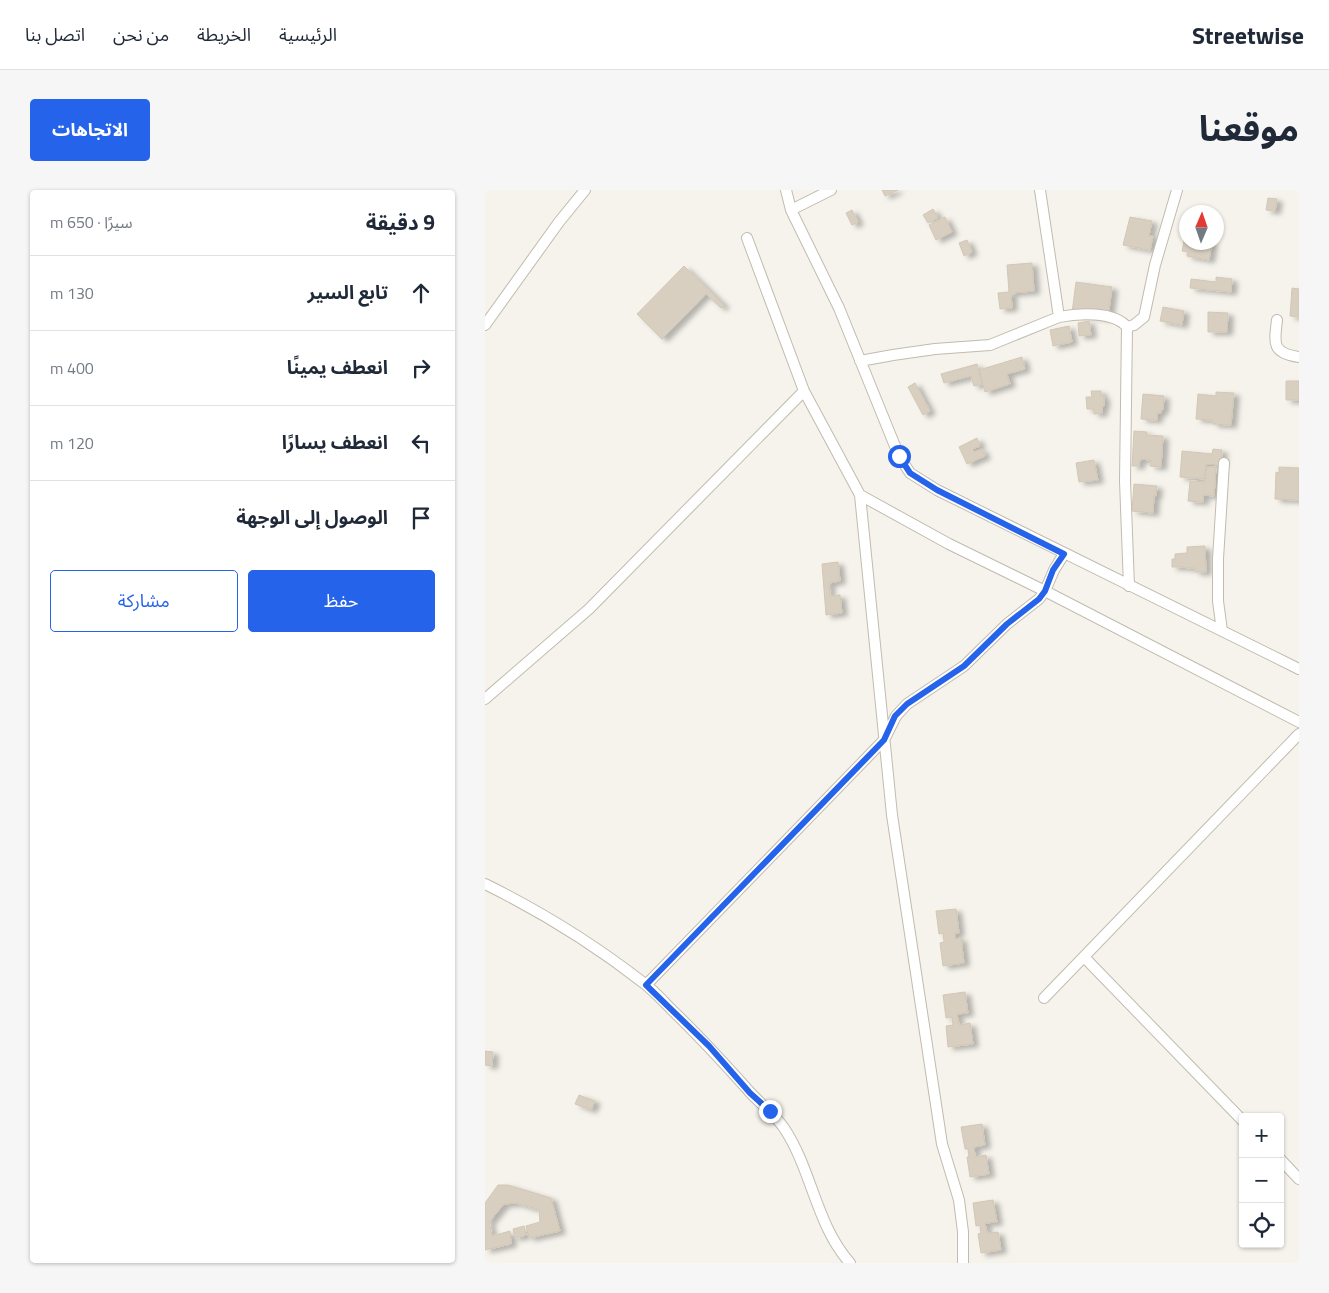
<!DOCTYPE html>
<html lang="ar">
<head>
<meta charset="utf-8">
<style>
  :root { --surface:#fff; --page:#f6f6f7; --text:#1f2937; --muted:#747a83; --line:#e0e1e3; --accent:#2563eb }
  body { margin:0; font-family:"Titillium Web","Noto Sans Arabic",sans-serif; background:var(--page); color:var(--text); direction:rtl }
  .controls { position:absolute; right:15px; bottom:15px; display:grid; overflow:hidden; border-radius:5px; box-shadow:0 1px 4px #0004 }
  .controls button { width:45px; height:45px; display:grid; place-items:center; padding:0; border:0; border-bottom:1px solid var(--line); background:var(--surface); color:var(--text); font:25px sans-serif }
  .compass { position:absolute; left:694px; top:15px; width:45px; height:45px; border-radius:50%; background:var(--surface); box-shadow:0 1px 4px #0004; rotate:2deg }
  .stop { position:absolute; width:15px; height:15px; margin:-11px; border:4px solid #2563eb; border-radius:50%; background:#fff }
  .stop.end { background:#2563eb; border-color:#fff; box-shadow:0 1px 5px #0008 }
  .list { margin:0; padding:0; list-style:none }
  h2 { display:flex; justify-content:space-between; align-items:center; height:65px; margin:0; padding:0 20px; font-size:21px }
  h2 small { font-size:16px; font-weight:400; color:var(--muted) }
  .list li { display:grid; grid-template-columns:32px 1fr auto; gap:15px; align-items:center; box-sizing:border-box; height:75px; padding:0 20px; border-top:1px solid var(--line) }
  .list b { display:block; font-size:19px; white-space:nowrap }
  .list em { font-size:16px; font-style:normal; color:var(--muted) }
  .actions { display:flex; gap:10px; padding:15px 20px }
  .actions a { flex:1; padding:11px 0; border:1px solid var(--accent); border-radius:5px; text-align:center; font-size:18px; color:var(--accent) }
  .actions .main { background:var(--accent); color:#fff }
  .icon { flex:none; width:28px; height:28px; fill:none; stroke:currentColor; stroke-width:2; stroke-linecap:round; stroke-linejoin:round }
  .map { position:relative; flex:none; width:814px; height:1073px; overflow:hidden; direction:ltr; border-radius:5px }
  header { display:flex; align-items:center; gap:30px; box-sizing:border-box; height:70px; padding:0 25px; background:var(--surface); border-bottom:1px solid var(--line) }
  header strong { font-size:24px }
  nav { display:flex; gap:28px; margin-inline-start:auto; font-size:18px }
  .intro { display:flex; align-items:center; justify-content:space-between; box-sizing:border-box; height:120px; padding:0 30px }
  h1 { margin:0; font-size:35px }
  .button { padding:12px 22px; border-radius:5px; background:var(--accent); color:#fff; font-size:18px; font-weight:700 }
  main { display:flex; gap:30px; padding:0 30px }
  aside { flex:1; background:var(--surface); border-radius:5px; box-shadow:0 1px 4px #0004 }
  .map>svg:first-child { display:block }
  .building { fill:#d8cfc1; stroke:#d3c7b4; filter:url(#shadow) }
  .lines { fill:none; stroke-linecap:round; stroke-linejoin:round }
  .street-casing { stroke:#c2bbae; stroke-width:12 }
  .street { stroke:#fff; stroke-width:10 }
  .route { stroke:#2563eb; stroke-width:6 }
</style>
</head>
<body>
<header>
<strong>Streetwise</strong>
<nav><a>الرئيسية</a><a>الخريطة</a><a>من نحن</a><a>اتصل بنا</a></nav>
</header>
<div class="intro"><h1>موقعنا</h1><a class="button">الاتجاهات</a></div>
<main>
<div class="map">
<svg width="814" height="1073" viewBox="0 0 814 1073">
  <defs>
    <filter id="shadow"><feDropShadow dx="5.5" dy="3" stdDeviation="2.5" flood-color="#0004"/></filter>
  </defs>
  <rect width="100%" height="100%" fill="#f6f3ec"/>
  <path class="building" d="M 397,0 L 413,0 L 400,6 Z
    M 783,8 L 792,9 L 790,21 L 781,20 Z
    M 448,19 L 453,28 L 443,33 L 438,25 Z
    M 367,20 L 373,32 L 367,35 L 361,23 Z
    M 460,27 L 467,42 L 451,50 L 444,35 Z
    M 645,27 L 667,31 L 664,46 L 668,46 L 665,60 L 638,55 Z
    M 702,37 L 702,52 L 727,52 L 724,70 L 702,66 L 703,62 L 697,61 Z
    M 482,50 L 487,62 L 479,66 L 474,53 Z
    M 547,73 L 549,101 L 526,103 L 527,118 L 515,119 L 513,103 L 524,102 L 522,75 Z
    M 199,76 L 239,115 L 236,118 L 221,104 L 177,149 L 152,124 Z
    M 731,87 L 747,89 L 746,102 L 705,98 L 706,89 L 731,92 Z
    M 591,92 L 627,97 L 623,128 L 587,123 Z
    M 807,98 L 814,99 L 814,127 L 805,126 Z
    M 678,117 L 699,121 L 697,135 L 675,131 Z
    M 723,122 L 743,123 L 742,142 L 723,142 Z
    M 604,131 L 606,145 L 594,146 L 593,133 Z
    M 584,136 L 587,152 L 568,156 L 565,140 Z
    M 537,167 L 540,179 L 522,184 L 525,194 L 500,202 L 494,180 Z
    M 492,174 L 497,194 L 489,196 L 486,186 L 459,193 L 456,184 Z
    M 801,191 L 814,191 L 814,210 L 801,210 Z
    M 430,193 L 445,221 L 438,225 L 423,197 Z
    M 606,201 L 616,201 L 616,206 L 619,206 L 619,216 L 617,216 L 617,223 L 609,224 L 609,219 L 602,219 L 601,207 L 607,207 Z
    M 731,202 L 749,203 L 746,235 L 728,234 L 728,230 L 711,229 L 713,204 L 731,206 Z
    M 658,204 L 679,206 L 678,220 L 676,220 L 676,223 L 672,223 L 672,230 L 656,229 Z
    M 649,241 L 662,242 L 661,245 L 678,246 L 676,277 L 665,276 L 666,270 L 655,269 L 654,276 L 647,276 Z
    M 492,248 L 495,256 L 488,259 L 489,262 L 497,259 L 500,266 L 482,274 L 474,257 Z
    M 728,259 L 737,260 L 736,275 L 721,274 L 720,289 L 695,287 L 697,261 L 727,264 Z
    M 609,270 L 613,290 L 594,292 L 591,273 Z
    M 721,277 L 731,277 L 729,306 L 718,305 L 718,312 L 703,311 L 705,291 L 720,292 Z
    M 794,277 L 814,278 L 814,310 L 790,309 L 791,282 L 794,283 Z
    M 649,294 L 672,296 L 671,306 L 669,306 L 668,323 L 647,321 Z
    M 720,356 L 721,382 L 710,382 L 710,378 L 701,378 L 701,377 L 687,377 L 687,369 L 690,369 L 690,364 L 702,363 L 702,357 Z
    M 353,372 L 355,391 L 344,393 L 345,406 L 355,405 L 357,423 L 341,425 L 337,374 Z
    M 471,719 L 474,743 L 470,743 L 470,749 L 476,748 L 479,773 L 458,776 L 455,753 L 459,752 L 458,743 L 454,744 L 451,721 Z
    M 480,802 L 483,823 L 472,824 L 474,835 L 485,833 L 488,854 L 463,857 L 461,836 L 468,835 L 467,827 L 461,828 L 458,805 Z
    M 0,861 L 8,862 L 7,876 L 0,875 Z
    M 94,905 L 110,911 L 106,920 L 90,914 Z
    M 497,934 L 500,955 L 489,957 L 490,967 L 501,965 L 504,984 L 485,987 L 482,967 L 484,967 L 483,959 L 480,959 L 476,937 Z
    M 13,995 L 23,995 L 66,1008 L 75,1041 L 44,1048 L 41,1036 L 55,1032 L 54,1020 L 31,1013 L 19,1014 L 4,1032 L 7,1046 L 25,1041 L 26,1054 L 0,1060 L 0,1013 Z
    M 508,1010 L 512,1032 L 500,1033 L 502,1043 L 513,1042 L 516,1060 L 496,1063 L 493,1044 L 496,1043 L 495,1035 L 491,1036 L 488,1013 Z
    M 39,1036 L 41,1045 L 30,1048 L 28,1039 Z"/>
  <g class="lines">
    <g class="street-casing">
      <path id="street" d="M 301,0 L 306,20 L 354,118 L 414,266 L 425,283 L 452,300 L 814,479
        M 555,0 L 574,127
        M 306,20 L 346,0
        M 262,48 L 319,201 L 375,305 L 464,354 L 560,401 L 814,532
        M 792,130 C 789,154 787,163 814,167
        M 0,135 L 74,32 L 100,0
        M 642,137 L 649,135 L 659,127 L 670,75 L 692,0
        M 375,171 L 408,165 L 450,159 L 505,155 L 574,127 C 593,123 629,121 642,137 L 640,291 L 644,396
        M 375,305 L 407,625 L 457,954 L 474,1010 L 478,1042 L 478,1073
        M 737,441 L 733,411 L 733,369 L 739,273
        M 0,509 L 104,419 L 319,201
        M 0,694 C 57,722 110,755 160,794 C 170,802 179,812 187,820 C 214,846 238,872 263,900 C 274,913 289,923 299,938 C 327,980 331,1035 365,1073
        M 599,767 L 758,931
        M 161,795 L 399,550 L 411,526 L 422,514 L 479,476 L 522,434 L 554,409 L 560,401 L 569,380 L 579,364
        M 559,808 L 814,544
        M 795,969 L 814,989"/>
    </g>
    <use href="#street" class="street"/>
  </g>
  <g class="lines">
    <path class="route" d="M 285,921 L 265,903 L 224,856 L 161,795 L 399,550 L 410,526 L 422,514 L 479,476 L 522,434 L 554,409 L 560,401 L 568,380 L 579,364 L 452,300 L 425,283 L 414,266"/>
  </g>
</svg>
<div class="controls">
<button>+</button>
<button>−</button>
<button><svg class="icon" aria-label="locate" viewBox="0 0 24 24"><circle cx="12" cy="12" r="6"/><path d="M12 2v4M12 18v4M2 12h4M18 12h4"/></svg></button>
</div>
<svg class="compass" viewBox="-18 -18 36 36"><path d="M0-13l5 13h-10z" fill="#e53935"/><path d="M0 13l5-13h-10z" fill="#747a83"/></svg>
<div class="stop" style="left:414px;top:266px"></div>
<div class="stop end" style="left:285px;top:921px"></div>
</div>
<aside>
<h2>9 دقيقة<small>سيرًا · 650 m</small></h2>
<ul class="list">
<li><svg class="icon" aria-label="ahead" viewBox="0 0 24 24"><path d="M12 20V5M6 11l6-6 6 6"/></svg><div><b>تابع السير</b></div><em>130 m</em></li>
<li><svg class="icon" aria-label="right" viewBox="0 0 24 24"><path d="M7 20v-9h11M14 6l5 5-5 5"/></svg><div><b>انعطف يمينًا</b></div><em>400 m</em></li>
<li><svg class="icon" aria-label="left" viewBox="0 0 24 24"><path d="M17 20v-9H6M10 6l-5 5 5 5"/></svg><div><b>انعطف يسارًا</b></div><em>120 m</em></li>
<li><svg class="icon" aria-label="arrive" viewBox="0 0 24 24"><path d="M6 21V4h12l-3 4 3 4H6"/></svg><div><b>الوصول إلى الوجهة</b></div></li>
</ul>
<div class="actions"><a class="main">حفظ</a><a>مشاركة</a></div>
</aside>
</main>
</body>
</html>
